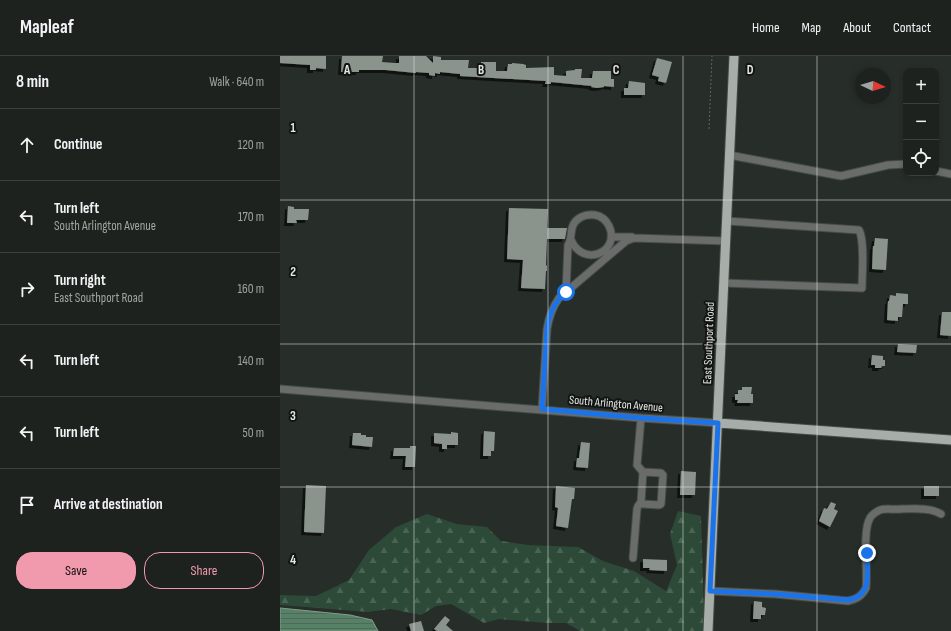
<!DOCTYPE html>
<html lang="en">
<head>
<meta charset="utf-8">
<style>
  :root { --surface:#1d221f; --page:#252a28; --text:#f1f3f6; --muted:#a0a4a4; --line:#3b3f3d; --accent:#f29aad }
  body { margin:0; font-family:"Sofia Sans Condensed",sans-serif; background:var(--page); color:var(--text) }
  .controls { position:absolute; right:12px; top:12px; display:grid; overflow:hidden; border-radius:8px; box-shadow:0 2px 6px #0003 }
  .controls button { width:36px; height:36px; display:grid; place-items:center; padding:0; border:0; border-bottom:1px solid var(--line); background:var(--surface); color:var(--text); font:20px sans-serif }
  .compass { position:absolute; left:575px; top:12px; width:36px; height:36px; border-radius:50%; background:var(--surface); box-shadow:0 2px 6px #0003; rotate:94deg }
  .stop { position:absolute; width:12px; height:12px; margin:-9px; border:3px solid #1a73e8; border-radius:50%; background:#fff }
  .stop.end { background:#1a73e8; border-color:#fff; box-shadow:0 1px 4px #0008 }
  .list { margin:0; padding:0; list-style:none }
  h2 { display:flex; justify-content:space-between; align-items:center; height:52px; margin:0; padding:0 16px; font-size:17px }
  h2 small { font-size:13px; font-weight:400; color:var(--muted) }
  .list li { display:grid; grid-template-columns:26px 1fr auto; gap:12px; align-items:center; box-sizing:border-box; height:72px; padding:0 16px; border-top:1px solid var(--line) }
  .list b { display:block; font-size:15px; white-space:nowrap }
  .list p { margin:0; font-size:13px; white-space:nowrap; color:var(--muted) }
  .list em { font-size:13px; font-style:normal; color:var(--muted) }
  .actions { display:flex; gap:8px; padding:12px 16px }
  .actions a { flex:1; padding:9px 0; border:1px solid var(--accent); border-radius:16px; text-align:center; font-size:14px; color:var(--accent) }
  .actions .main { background:var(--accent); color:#111 }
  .icon { flex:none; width:22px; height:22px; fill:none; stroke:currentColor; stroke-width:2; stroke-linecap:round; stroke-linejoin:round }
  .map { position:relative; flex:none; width:671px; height:575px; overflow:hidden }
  header { display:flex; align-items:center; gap:24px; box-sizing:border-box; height:56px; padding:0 20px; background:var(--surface); border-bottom:1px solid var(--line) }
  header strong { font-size:19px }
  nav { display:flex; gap:22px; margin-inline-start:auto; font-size:14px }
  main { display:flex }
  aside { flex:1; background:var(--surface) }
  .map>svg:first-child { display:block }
  .forest { fill:url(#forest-firs) }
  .water { fill:url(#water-rules); stroke:#82a08c }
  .building { fill:#8b938d; filter:url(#shadow) }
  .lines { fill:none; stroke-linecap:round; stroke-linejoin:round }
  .minor-casing { stroke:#454b47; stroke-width:9 }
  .major-casing { stroke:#454b47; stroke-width:11 }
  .path { stroke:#616662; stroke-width:1; stroke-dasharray:2 2; stroke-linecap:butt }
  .minor { stroke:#696c6a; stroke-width:7 }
  .major { stroke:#a7ada9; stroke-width:9 }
  .route { stroke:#1a73e8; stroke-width:5 }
  .grid { fill:none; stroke:#e5e9e6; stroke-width:1; stroke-opacity:0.55 }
  .labels { text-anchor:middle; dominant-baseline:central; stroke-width:4; stroke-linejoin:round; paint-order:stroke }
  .street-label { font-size:12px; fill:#e5e9e6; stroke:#121513 }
  .grid-label { font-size:13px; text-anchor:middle; font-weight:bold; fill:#e5e9e6; stroke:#121513; stroke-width:4; stroke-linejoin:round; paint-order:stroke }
</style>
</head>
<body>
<header>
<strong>Mapleaf</strong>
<nav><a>Home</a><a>Map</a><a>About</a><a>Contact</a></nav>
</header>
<main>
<aside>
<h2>8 min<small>Walk · 640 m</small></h2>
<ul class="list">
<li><svg class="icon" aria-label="ahead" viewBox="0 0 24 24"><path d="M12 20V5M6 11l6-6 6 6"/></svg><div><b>Continue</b></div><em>120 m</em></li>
<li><svg class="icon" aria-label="left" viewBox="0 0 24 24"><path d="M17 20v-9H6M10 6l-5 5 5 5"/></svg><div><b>Turn left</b><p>South Arlington Avenue</p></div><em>170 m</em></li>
<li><svg class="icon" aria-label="right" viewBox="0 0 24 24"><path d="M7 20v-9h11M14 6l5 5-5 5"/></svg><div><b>Turn right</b><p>East Southport Road</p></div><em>160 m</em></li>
<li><svg class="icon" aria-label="left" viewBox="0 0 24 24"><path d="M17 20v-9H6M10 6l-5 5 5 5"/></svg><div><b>Turn left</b></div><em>140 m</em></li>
<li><svg class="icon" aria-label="left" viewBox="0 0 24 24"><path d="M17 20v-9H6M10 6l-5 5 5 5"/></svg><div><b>Turn left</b></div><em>50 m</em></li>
<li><svg class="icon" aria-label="arrive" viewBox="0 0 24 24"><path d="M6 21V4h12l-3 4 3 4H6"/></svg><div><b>Arrive at destination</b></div></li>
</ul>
<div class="actions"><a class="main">Save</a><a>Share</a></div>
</aside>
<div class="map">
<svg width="671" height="575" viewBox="0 0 671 575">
  <defs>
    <pattern id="forest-firs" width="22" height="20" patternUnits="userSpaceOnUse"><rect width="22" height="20" fill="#2c4a37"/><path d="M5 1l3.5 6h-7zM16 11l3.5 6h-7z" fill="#4a6454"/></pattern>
    <pattern id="water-rules" width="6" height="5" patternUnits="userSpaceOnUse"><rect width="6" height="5" fill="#578166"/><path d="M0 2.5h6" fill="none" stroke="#506959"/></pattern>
    <filter id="shadow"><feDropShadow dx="-3" dy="3" stdDeviation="0" flood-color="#0009"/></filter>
  </defs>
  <rect width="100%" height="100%" fill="#272d29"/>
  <path class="forest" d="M 398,455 L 421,460 L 424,559 L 423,575 L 300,575 L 286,567 L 267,567 L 219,563 L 204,567 L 171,548 L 156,550 L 141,559 L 111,553 L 88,556 L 0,549 L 0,539 L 36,540 L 69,524 L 89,494 L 116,471 L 147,458 L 177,468 L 207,471 L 221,485 L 248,489 L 298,491 L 323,505 L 354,515 L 386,535 L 397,509 L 390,478 Z"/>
  <path class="water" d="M 0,552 L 70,559 L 92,564 L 98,575 L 0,575 Z"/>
  <path class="building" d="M 0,0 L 46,0 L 46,13 L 36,12 L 36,14 L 30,14 L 30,9 L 0,7 Z
    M 62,0 L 103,0 L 102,6 L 115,7 L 119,7 L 119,0 L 146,0 L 153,7 L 153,0 L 161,1 L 161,4 L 189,4 L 188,12 L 201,12 L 201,6 L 216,6 L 216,15 L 227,15 L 228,8 L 232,8 L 232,7 L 243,8 L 246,9 L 246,12 L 274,11 L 274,19 L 286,20 L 286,15 L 295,14 L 295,13 L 302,13 L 301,22 L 312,22 L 313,15 L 331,15 L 331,23 L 334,23 L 334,31 L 324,30 L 324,31 L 317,32 L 311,31 L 312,30 L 271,26 L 271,28 L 265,28 L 266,25 L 180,20 L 180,18 L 160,16 L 160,18 L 155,17 L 155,20 L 149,19 L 149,17 L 136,16 L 136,17 L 106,14 L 79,14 L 79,16 L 61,16 Z
    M 377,2 L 392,6 L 386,27 L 378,25 L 379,21 L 372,19 Z
    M 349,25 L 365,27 L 365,39 L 344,39 L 344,32 L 348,32 Z
    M 8,150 L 14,151 L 14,153 L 29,153 L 28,164 L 16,164 L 17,167 L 7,167 Z
    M 229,152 L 268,153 L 267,172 L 287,172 L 285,183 L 267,183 L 266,209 L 267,210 L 267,215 L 266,215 L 265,233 L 241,232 L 243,204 L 227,203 Z
    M 595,182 L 608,183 L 606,214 L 592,213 L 593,190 L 594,190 Z
    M 616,237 L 628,238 L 628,248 L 623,248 L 622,261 L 618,261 L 618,265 L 607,264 L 608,245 L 609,245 L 610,239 L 616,240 Z
    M 662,256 L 671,256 L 671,280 L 660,279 Z
    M 618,288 L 637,289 L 636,297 L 617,296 Z
    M 592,299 L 603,300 L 603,304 L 605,304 L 605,310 L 602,310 L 601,312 L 595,312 L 595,309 L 591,309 Z
    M 462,331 L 472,331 L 471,338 L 473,338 L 473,347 L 457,347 L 458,344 L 455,344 L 455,338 L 458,338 L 458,334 L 462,334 Z
    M 204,375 L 215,376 L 214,395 L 211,395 L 211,400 L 203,400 Z
    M 171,376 L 178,377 L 178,389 L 167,389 L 167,393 L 162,393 L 162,388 L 154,387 L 154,377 L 171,378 Z
    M 73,377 L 81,377 L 81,379 L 86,379 L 86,381 L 93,381 L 92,391 L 72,389 Z
    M 301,386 L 310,387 L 308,412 L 296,411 L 297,402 L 299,402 Z
    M 130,390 L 136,390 L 135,411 L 125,411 L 126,400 L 113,400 L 114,392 L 130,392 Z
    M 401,415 L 416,416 L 415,439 L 400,439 Z
    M 26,429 L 46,430 L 44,477 L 24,476 Z
    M 276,430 L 295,432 L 294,443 L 292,443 L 288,472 L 276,470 L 278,452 L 275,451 Z
    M 644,430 L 659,430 L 659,440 L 644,440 Z
    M 551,446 L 556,448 L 554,453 L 558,455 L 550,471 L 539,465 L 544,452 L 547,453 Z
    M 363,503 L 387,504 L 387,515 L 369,514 L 370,512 L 363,512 Z
    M 474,545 L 482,546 L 482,551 L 486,552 L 485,559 L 481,559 L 481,563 L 473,563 Z
    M 165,560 L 170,564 L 166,569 L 173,575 L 157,575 L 154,573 Z
    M 141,565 L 144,575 L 131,575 L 129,568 Z"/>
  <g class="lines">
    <g class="minor-casing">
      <path id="minor" d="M 449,99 L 561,120 L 608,109 L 626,108
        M 656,115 L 671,118
        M 331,181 L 352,181
        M 444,227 L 582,232 C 582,218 585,185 579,174 L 447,165
        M 286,236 L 288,189 C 293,182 289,173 295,166 C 300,160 308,158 315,159 C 321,160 326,164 329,170 C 341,195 304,213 291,184
        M 0,333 L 361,362 L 438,367
        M 262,353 L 267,273 C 269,260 272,252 279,242 L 346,185 L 354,182 L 446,185
        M 361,362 L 357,409 L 363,416 L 381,417 L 383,419 L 381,448 L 379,449 L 363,448 L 361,446 L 363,416
        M 353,502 L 357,453 L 358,450 L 361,446
        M 430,535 L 495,538 L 568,545 C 577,543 582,540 586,532 C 588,514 582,476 590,462 C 592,458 596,456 600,454 C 606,452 615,454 621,453 C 633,453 650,451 661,458"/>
    </g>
    <g class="major-casing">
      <path id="major" d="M 438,367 L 671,384
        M 428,575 L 454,0"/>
    </g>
    <path class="path" d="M 429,73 L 432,0"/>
    <use href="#minor" class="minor"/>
    <use href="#major" class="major"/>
  </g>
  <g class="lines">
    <path class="route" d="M 286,236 C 274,247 269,257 267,273 L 262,353 L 361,362 L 438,367 L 430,535 L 495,538 L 568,544 C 593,540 587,516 587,497"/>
  </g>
  <path class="grid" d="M 134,0 L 134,575M 268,0 L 268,575M 403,0 L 403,575M 537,0 L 537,575M 0,144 L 671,144M 0,288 L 671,288M 0,431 L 671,431"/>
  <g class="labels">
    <g class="street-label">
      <text transform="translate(429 287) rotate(-88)">East Southport Road</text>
      <text transform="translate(336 348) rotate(5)">South Arlington Avenue</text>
    </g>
  </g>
  <g class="grid-label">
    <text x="67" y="18">A</text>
    <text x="201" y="18">B</text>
    <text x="336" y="18">C</text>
    <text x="470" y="18">D</text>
    <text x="13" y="76">1</text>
    <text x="13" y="220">2</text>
    <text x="13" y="364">3</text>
    <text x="13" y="508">4</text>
  </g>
</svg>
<div class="controls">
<button>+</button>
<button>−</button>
<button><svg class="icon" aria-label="locate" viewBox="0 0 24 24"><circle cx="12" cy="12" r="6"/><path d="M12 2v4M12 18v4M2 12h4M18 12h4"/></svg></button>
</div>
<svg class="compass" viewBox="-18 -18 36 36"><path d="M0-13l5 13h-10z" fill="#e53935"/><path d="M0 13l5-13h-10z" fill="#a0a4a4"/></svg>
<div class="stop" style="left:286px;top:236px"></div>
<div class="stop end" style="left:587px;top:497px"></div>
</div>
</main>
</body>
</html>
